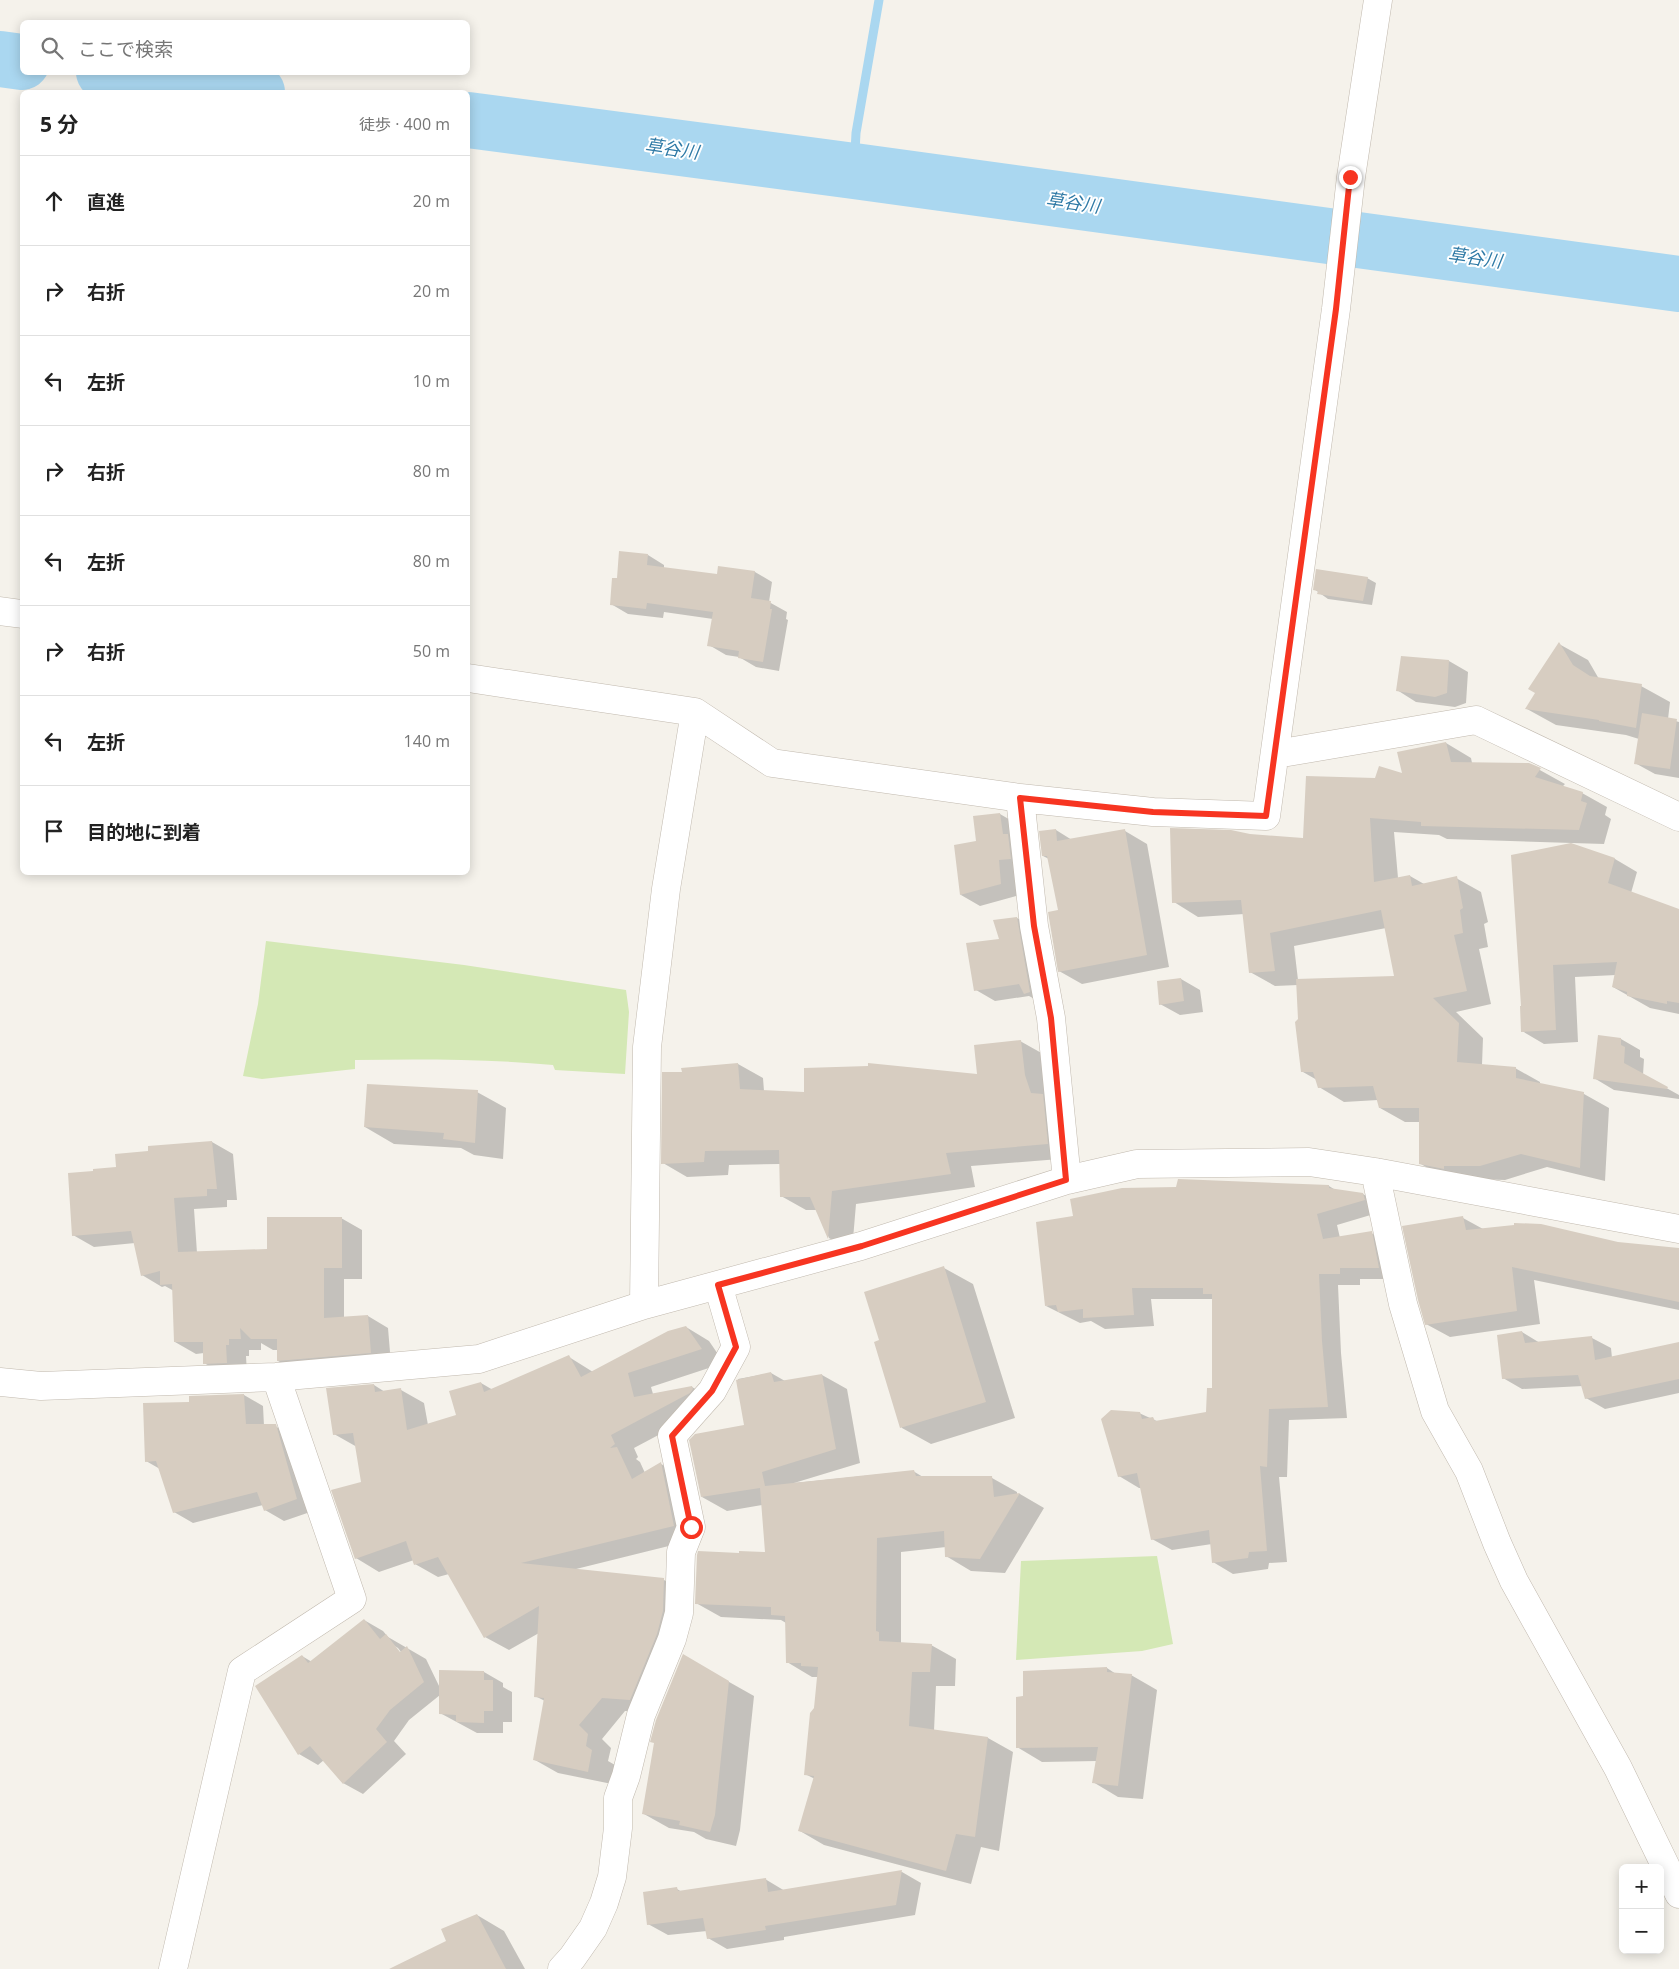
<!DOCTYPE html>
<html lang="ja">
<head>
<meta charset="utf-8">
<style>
  :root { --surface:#fff; --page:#f2f2f2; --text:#222; --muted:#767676; --line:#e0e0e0 }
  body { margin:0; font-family:"Open Sans","Noto Sans JP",sans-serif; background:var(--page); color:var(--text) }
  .controls { position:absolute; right:15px; bottom:15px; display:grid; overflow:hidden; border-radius:8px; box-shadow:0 2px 12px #0003 }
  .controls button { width:45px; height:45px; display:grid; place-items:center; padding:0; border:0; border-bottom:1px solid var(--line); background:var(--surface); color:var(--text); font:25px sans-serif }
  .stop { position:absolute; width:15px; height:15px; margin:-11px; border:4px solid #f73521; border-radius:50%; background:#fff }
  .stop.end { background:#f73521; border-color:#fff; box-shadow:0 1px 5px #0008 }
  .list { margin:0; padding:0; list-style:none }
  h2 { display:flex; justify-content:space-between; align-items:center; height:65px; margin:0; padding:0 20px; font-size:21px }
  h2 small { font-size:16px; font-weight:400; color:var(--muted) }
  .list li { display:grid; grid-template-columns:32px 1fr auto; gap:15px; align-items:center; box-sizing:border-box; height:90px; padding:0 20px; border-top:1px solid var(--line) }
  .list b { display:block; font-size:19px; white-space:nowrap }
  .list em { font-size:16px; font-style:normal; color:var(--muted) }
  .icon { flex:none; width:28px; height:28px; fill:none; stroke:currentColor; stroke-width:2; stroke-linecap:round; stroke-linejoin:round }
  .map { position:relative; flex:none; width:1679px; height:1969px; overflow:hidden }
  .search { position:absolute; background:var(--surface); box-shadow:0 2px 12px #0003; left:20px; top:20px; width:450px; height:55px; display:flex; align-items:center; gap:12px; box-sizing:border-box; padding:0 18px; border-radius:8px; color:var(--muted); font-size:19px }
  .panel { position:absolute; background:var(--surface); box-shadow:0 2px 12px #0003; left:20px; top:90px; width:450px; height:785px; border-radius:8px }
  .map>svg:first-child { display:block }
  .green { fill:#d4e8b5 }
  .shadow { fill:#0003; fill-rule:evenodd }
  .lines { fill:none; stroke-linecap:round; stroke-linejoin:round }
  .stream { stroke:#aad7f0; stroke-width:9 }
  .river { stroke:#aad7f0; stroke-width:56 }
  .building { fill:#d7cdc1 }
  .minor-casing { stroke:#c1b9ae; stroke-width:29 }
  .minor { stroke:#fff; stroke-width:28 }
  .route { stroke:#f73521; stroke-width:6 }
  .labels { text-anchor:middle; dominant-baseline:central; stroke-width:4; stroke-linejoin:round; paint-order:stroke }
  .water-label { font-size:18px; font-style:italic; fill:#2f7aa6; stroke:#fff }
</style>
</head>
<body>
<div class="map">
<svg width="1679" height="1969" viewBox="0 0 1679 1969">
  <rect width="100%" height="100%" fill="#f5f2eb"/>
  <path class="green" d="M 266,941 L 464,965 L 626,990 L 629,1012 L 625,1074 L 555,1070 L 553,1065 C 488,1059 421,1059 355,1060 L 355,1069 L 262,1079 L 243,1076 L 258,1004 Z
    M 1157,1556 L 1173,1644 L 1142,1651 L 1016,1660 L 1021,1561 Z"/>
  <path class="shadow" d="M 648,555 L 664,565 L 664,568 L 718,576 L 719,567 L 755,572 L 772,582 L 769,602 L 787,612 L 786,619 L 788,620 L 779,671 L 756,667 L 739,657 L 726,655 L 709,645 L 713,619 L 664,612 L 663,618 L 628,614 L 611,604 L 618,579 Z
    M 1367,578 L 1376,583 L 1372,605 L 1328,599 L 1314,589 Z
    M 1559,644 L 1588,660 L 1599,679 L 1641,686 L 1670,702 L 1668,719 L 1679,722 L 1679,778 L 1655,774 L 1635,763 L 1639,739 L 1626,735 L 1556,725 L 1527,709 L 1536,693 Z
    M 1449,661 L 1468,672 L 1466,703 L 1455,707 L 1416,702 L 1397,690 Z
    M 1446,743 L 1471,758 L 1472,763 L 1529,764 L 1565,784 L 1562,787 L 1582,793 L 1607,807 L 1605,815 L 1611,819 L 1604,844 L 1447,839 L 1439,835 L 1394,832 L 1398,878 L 1410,876 L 1424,884 L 1456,878 L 1481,892 L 1488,922 L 1484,924 L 1488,947 L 1479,949 L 1491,1004 L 1456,1012 L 1483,1038 L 1482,1065 L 1515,1068 L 1540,1082 L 1540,1084 L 1584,1094 L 1609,1108 L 1605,1181 L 1547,1167 L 1505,1180 L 1445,1178 L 1421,1164 L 1421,1122 L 1405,1122 L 1380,1108 L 1378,1100 L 1344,1102 L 1319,1087 L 1317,1080 L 1303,1072 L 1298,985 L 1275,986 L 1250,972 L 1244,914 L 1198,917 L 1174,902 L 1250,835 L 1304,839 L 1376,780 L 1404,775 ZM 1386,928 L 1395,977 L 1298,980 L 1294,946 Z
    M 1000,814 L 1019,825 L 1020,895 L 980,906 L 961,895 L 977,842 Z
    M 1056,830 L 1072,840 L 1125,831 L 1147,844 L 1169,967 L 1082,984 L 1059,971 L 1060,911 L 1049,859 L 1043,856 Z
    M 1571,845 L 1615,859 L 1637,872 L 1631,893 L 1679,910 L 1679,1014 L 1650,1008 L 1613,987 L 1616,975 L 1575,977 L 1578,1042 L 1544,1044 L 1522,1031 Z
    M 1017,918 L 1036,929 L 1044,1004 L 1029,996 L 995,1001 L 976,990 L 1001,940 Z
    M 1181,979 L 1200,990 L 1203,1012 L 1180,1015 L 1160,1004 Z
    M 1621,1039 L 1640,1050 L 1640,1057 L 1644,1059 L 1643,1075 L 1679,1095 L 1679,1099 L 1614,1090 L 1594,1078 Z
    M 1020,1041 L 1045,1055 L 1072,1158 L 971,1166 L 975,1187 L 856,1204 L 852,1251 L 829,1238 L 817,1210 L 806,1210 L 781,1196 L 780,1164 L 729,1165 L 728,1175 L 687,1177 L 663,1163 L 683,1073 L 738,1064 L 763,1078 L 764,1091 L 805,1093 L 979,1076 Z
    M 477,1092 L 506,1108 L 503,1159 L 474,1155 L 461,1148 L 394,1144 L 365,1127 Z
    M 212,1142 L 233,1154 L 237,1200 L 227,1200 L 227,1207 L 194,1209 L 197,1253 L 268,1250 L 341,1218 L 362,1230 L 362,1279 L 344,1279 L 344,1318 L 368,1316 L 388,1328 L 391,1364 L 298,1372 L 278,1361 L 278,1350 L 273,1350 L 261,1343 L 261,1350 L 249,1350 L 249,1356 L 246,1356 L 247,1374 L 225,1375 L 204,1363 L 204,1353 L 196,1354 L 175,1342 L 174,1291 L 165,1286 L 162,1287 L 142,1275 L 135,1243 L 94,1247 L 73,1235 L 117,1168 L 150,1152 L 149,1148 Z
    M 1329,1186 L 1337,1191 L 1363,1194 L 1383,1206 L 1384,1211 L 1337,1225 L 1340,1238 L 1371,1233 L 1391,1244 L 1399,1279 L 1360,1279 L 1360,1285 L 1338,1285 L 1341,1353 L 1347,1418 L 1289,1420 L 1287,1477 L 1279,1477 L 1287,1562 L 1269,1563 L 1268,1569 L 1233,1574 L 1213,1562 L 1212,1544 L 1172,1550 L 1152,1539 L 1142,1488 L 1139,1488 L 1119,1476 L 1139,1413 L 1159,1422 L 1208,1413 L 1213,1389 L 1213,1299 L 1151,1299 L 1154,1326 L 1105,1329 L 1091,1321 L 1080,1323 L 1046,1306 Z
    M 1463,1218 L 1483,1229 L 1618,1243 L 1679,1260 L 1679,1310 L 1534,1280 L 1540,1324 L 1450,1337 L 1426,1324 Z
    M 944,1268 L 973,1284 L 1015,1418 L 931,1444 L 902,1428 L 875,1343 L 881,1341 Z
    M 686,1327 L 709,1341 L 724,1363 L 651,1387 L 653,1394 L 692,1387 L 715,1401 L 713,1406 L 634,1448 L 638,1457 L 636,1459 L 640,1462 L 645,1473 L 661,1464 L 685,1477 L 697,1539 L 572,1570 L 664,1580 L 687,1593 L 654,1713 L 625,1711 L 602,1739 L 611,1748 L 608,1761 L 615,1765 L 612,1784 L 558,1773 L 535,1760 L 545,1701 L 535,1696 L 539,1633 L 509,1650 L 485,1637 L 449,1574 L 438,1577 L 415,1564 L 414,1560 L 379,1572 L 356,1558 L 362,1483 L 357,1447 L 334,1434 L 374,1385 L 385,1392 L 401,1390 L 424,1403 L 428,1425 L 457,1416 L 481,1383 L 493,1390 L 569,1357 L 593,1372 Z
    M 1522,1332 L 1540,1343 L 1592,1338 L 1611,1348 L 1612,1358 L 1679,1347 L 1679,1393 L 1605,1409 L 1586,1398 L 1583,1386 L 1522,1389 L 1503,1378 Z
    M 771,1373 L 785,1381 L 822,1375 L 847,1389 L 860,1463 L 794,1483 L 913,1471 L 923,1477 L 992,1478 L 1017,1492 L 1017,1494 L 1020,1494 L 1044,1508 L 1005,1573 L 971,1571 L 946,1556 L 946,1547 L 901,1552 L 901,1644 L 931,1645 L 956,1659 L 955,1686 L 936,1686 L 934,1731 L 988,1738 L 1013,1752 L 999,1851 L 981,1847 L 971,1884 L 824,1845 L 800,1831 L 815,1779 L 805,1774 L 819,1677 L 812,1677 L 787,1662 L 786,1623 L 781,1620 L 721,1617 L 696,1603 L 740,1554 L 766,1553 L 762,1505 L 727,1511 L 702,1497 L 746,1426 L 738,1379 Z
    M 244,1395 L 263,1406 L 264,1426 L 275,1426 L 294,1437 L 316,1510 L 284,1521 L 265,1510 L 263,1505 L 193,1523 L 174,1512 L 160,1469 L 146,1461 L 190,1403 Z
    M 364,1620 L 383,1631 L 388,1637 L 426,1659 L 440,1688 L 440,1671 L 484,1672 L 503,1683 L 503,1687 L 512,1692 L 512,1722 L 503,1722 L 503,1733 L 477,1733 L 440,1713 L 440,1695 L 409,1720 L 394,1741 L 406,1754 L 363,1794 L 343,1783 L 324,1760 L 318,1765 L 299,1754 L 302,1656 L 312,1662 ZM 393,1645 L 398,1648 L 404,1656 L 403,1658 Z
    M 683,1656 L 754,1696 L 740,1830 L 736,1846 L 706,1839 L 694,1832 L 669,1828 L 644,1814 Z
    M 1107,1668 L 1116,1674 L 1131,1675 L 1157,1690 L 1143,1799 L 1118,1797 L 1093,1782 L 1097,1761 L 1042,1762 L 1017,1747 Z
    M 902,1872 L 921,1883 L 915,1915 L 784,1937 L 784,1940 L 727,1949 L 708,1938 L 707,1931 L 668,1935 L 648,1924 L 677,1889 L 682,1892 L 765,1879 L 785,1891 Z
    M 477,1915 L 504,1931 L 525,1969 L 399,1969 L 448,1942 Z"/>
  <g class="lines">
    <path class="stream" d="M 854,171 L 856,133 L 879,0"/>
    <path class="river" d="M 0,59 L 22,62
      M 104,72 L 257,92
      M 468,120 L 854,171 L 1679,284"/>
  </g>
  <path class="building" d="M 619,551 L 648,554 L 647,565 L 717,574 L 718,566 L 755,571 L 751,598 L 771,601 L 770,609 L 772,609 L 763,662 L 738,658 L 739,651 L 707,646 L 713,612 L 647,603 L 646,609 L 610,605 L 612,578 L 617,578 Z
    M 1316,569 L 1368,577 L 1363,601 L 1317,594 L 1318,591 L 1313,590 Z
    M 1559,642 L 1573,665 L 1590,676 L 1642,684 L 1636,728 L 1599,721 L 1599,720 L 1525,709 L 1535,693 L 1528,689 Z
    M 1401,656 L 1449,660 L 1447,693 L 1435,697 L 1396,691 Z
    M 1642,713 L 1677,719 L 1670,769 L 1634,764 Z
    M 1446,742 L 1451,762 L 1529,763 L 1541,768 L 1535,777 L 1583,792 L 1581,801 L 1587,803 L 1579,830 L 1421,826 L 1421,822 L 1370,818 L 1374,882 L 1410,875 L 1412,886 L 1457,876 L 1463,908 L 1460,910 L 1463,933 L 1454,935 L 1467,991 L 1433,998 L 1459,1023 L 1457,1062 L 1516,1067 L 1516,1078 L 1584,1092 L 1580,1168 L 1521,1154 L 1480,1166 L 1444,1166 L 1444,1169 L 1419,1164 L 1419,1108 L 1379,1108 L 1373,1086 L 1318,1088 L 1313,1072 L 1301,1072 L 1295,1022 L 1298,1019 L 1296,979 L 1394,976 L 1381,910 L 1270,933 L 1275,971 L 1249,973 L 1241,900 L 1172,903 L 1170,828 L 1231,830 L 1250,834 L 1303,838 L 1306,776 L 1375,778 L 1379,766 L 1402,773 L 1397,752 Z
    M 1000,813 L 1003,834 L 1008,834 L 1011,859 L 999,860 L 1001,884 L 960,895 L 954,845 L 976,841 L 973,816 Z
    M 1056,829 L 1057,841 L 1125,829 L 1147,955 L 1058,972 L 1048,912 L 1058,910 L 1047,856 L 1042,856 L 1039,831 Z
    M 1571,843 L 1615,858 L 1608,883 L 1679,909 L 1679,1003 L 1667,1001 L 1667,1004 L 1627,996 L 1627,992 L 1612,987 L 1617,962 L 1553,965 L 1556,1030 L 1521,1032 L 1520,1006 L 1521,1006 L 1511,855 Z
    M 1017,917 L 1030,992 L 1024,994 L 1019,984 L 974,991 L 966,943 L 999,939 L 993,920 Z
    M 1181,978 L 1184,1001 L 1159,1005 L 1157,981 Z
    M 1598,1035 L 1621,1038 L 1621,1045 L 1625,1047 L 1624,1063 L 1668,1087 L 1667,1089 L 1593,1079 Z
    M 1021,1040 L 1025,1075 L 1031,1093 L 1043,1094 L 1048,1144 L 946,1153 L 951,1174 L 832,1191 L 828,1239 L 810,1197 L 780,1197 L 779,1150 L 705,1151 L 704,1162 L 661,1164 L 662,1072 L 682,1072 L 681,1068 L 738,1063 L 740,1089 L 804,1092 L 804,1068 L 868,1066 L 868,1063 L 977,1074 L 974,1045 Z
    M 367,1084 L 478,1090 L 475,1143 L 443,1139 L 444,1133 L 364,1127 Z
    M 212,1141 L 217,1189 L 207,1189 L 207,1196 L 174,1198 L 178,1252 L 267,1249 L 267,1217 L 342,1217 L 342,1268 L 324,1268 L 324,1318 L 368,1315 L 371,1353 L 277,1361 L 277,1339 L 251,1339 L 240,1328 L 241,1339 L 229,1339 L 229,1345 L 226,1345 L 227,1363 L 203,1364 L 203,1342 L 174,1342 L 172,1284 L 160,1285 L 160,1271 L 141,1276 L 131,1231 L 72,1236 L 68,1173 L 93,1171 L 93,1169 L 116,1167 L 115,1154 L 148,1151 L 148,1146 Z
    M 1178,1179 L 1329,1185 L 1329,1188 L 1363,1193 L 1365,1200 L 1317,1214 L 1323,1239 L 1372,1231 L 1379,1268 L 1340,1268 L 1340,1274 L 1319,1274 L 1322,1341 L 1328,1407 L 1269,1409 L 1267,1467 L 1260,1466 L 1267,1551 L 1249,1552 L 1248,1558 L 1212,1563 L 1209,1530 L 1151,1540 L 1137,1473 L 1118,1477 L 1101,1419 L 1111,1410 L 1140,1412 L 1142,1419 L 1153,1417 L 1155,1421 L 1206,1412 L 1207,1388 L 1212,1388 L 1212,1294 L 1203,1294 L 1203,1288 L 1132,1288 L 1134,1315 L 1083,1318 L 1083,1309 L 1058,1312 L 1056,1305 L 1045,1306 L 1036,1222 L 1073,1216 L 1070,1199 L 1122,1188 L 1176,1187 Z
    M 1463,1216 L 1466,1230 L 1514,1225 L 1514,1223 L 1541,1224 L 1618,1242 L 1679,1248 L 1679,1302 L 1512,1267 L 1517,1311 L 1425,1325 L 1418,1300 L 1402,1226 Z
    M 944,1266 L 986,1402 L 900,1428 L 874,1342 L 879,1340 L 864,1292 Z
    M 686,1326 L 702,1349 L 628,1373 L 634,1397 L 692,1386 L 693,1389 L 690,1393 L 611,1435 L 615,1444 L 610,1448 L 617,1447 L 632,1479 L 661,1462 L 674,1526 L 521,1563 L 664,1578 L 663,1611 L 657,1634 L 630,1700 L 602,1698 L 579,1725 L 588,1734 L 586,1746 L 592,1750 L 588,1772 L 533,1760 L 544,1698 L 534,1697 L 539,1606 L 484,1638 L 438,1557 L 414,1565 L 406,1541 L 355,1559 L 331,1490 L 361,1482 L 353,1433 L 333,1435 L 326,1388 L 374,1384 L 375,1392 L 401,1388 L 407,1430 L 456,1415 L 449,1391 L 481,1382 L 484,1392 L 569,1355 L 581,1377 L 668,1331 Z
    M 1522,1331 L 1525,1343 L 1592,1336 L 1595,1360 L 1679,1342 L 1679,1379 L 1585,1399 L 1578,1375 L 1502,1379 L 1497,1335 Z
    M 771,1372 L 774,1382 L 822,1374 L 836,1449 L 762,1472 L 765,1486 L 914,1470 L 916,1476 L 992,1476 L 994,1497 L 1020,1493 L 980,1559 L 945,1557 L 944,1531 L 877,1538 L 876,1631 L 879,1632 L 879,1641 L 932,1644 L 930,1672 L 912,1672 L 909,1726 L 988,1737 L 975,1837 L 956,1834 L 946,1871 L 798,1831 L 814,1776 L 804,1775 L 810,1713 L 814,1708 L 818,1667 L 801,1666 L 801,1663 L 786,1663 L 785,1616 L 771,1615 L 771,1607 L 695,1604 L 697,1555 L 698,1551 L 739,1553 L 739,1551 L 765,1552 L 760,1488 L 701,1497 L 689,1440 L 695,1434 L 744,1425 L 736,1380 Z
    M 244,1394 L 246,1424 L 276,1424 L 297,1499 L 264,1511 L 257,1492 L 173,1513 L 156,1461 L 145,1462 L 143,1403 L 189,1402 L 189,1396 Z
    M 364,1619 L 380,1639 L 386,1634 L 400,1652 L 407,1646 L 424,1682 L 390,1710 L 376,1729 L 387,1742 L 343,1784 L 310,1746 L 298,1755 L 255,1686 L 302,1655 L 308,1663 Z
    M 683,1654 L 729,1681 L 715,1815 L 710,1832 L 679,1825 L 680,1821 L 642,1814 L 654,1743 L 650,1742 L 656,1720 Z
    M 1107,1667 L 1107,1672 L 1132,1674 L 1118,1786 L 1092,1783 L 1098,1747 L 1016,1748 L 1016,1697 L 1023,1696 L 1023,1671 Z
    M 439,1670 L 484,1671 L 484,1680 L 493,1680 L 493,1711 L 484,1711 L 484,1723 L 456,1722 L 456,1715 L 439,1714 Z
    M 902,1870 L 896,1905 L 765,1926 L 766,1930 L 707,1939 L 703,1918 L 647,1925 L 643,1892 L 677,1887 L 678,1891 L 766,1878 L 768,1892 Z
    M 477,1914 L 506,1969 L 389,1969 L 446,1941 L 441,1929 Z"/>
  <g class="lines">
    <g class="minor-casing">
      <path id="minor" d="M 0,611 L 22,614
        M 468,678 L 695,712 L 772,763 L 1020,798 L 1153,812 L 1266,816 L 1336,309 L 1351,177 L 1378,0
        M 1276,754 L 1476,720 L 1679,817
        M 1020,798 L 1034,926 L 1051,1018 L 1067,1180
        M 1375,1172 L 1403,1304 L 1435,1411 L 1469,1471 L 1497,1543 L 1514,1581 L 1618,1768 L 1679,1894
        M 644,1305 L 647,1047 L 666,889 L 695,712
        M 0,1382 L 41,1386 L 276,1377 L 479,1359 L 644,1305 L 861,1246 L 1067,1180 L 1137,1164 L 1309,1162 L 1375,1172 L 1679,1229
        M 173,1969 L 242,1671 L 352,1599 L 276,1377
        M 562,1969 L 572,1958 L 593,1928 L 604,1903 L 612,1877 L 618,1828 L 618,1798 L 626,1776 L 641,1715 L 672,1639 L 679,1613 L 681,1552 L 691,1527 L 672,1436 L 712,1391 L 736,1347 L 718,1285"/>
    </g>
    <use href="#minor" class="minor"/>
  </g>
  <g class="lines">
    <path class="route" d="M 691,1527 L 672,1436 L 712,1391 L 736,1347 L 718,1285 L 862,1246 L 1066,1180 L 1051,1018 L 1034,926 L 1020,798 L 1153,812 L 1266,816 L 1336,309 L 1350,177"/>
  </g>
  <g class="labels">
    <g class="water-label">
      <text transform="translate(672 148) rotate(8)">草谷川</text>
      <text transform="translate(1073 202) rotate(8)">草谷川</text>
      <text transform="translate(1475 257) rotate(8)">草谷川</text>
    </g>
  </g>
</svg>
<div class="controls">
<button>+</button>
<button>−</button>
</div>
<div class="stop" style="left:691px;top:1527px"></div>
<div class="stop end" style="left:1350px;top:177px"></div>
<div class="search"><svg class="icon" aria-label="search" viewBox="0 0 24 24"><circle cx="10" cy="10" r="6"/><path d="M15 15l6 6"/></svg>ここで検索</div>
<section class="panel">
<h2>5 分<small>徒歩 · 400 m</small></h2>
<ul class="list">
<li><svg class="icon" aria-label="ahead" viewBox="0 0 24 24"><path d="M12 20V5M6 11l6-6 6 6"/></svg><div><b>直進</b></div><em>20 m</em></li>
<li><svg class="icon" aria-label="right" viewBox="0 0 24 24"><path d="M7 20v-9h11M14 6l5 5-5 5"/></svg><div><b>右折</b></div><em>20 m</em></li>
<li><svg class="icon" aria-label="left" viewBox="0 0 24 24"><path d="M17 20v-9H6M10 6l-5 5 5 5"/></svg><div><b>左折</b></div><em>10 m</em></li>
<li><svg class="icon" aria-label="right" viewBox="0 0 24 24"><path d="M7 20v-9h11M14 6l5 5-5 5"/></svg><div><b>右折</b></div><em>80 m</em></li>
<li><svg class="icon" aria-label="left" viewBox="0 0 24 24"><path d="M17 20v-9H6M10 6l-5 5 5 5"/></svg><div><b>左折</b></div><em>80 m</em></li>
<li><svg class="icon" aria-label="right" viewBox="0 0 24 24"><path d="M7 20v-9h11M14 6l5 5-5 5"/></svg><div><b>右折</b></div><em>50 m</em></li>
<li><svg class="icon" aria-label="left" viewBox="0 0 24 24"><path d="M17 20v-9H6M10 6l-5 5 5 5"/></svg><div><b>左折</b></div><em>140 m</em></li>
<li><svg class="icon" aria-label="arrive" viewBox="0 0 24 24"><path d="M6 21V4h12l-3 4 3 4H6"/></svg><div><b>目的地に到着</b></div></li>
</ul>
</section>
</div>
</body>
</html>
